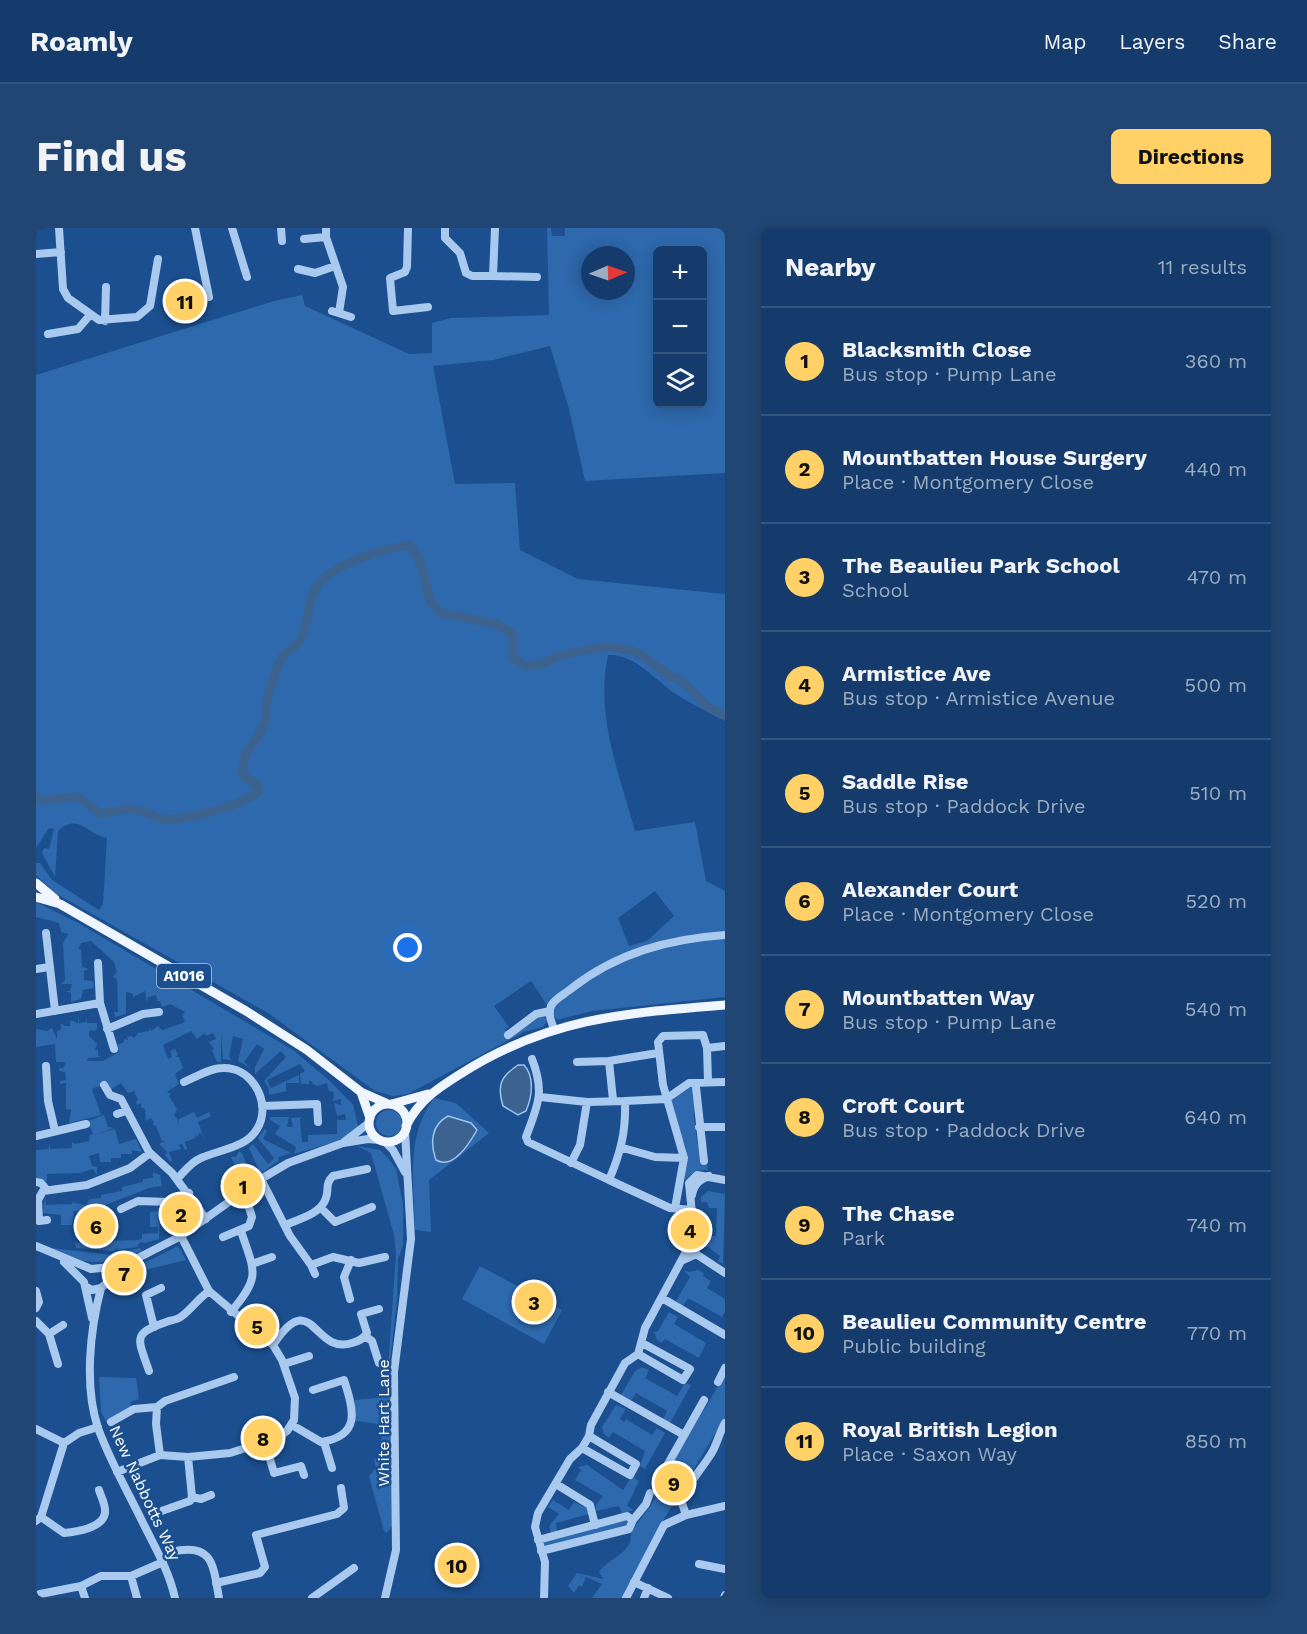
<!DOCTYPE html>
<html lang="en">
<head>
<meta charset="utf-8">
<style>
  :root { --surface:#143b6b; --page:#214673; --text:#f1f3f6; --muted:#9dadc1; --line:#33557e; --accent:#ffd166 }
  body { margin:0; font-family:"Work Sans",sans-serif; background:var(--page); color:var(--text) }
  .controls { position:absolute; right:18px; top:18px; display:grid; overflow:hidden; border-radius:9px; box-shadow:0 3px 15px #0003 }
  .controls button { width:54px; height:54px; display:grid; place-items:center; padding:0; border:0; border-bottom:2px solid var(--line); background:var(--surface); color:var(--text); font:30px sans-serif }
  .compass { position:absolute; left:545px; top:18px; width:54px; height:54px; border-radius:50%; background:var(--surface); box-shadow:0 3px 15px #0003; rotate:88deg }
  .you { position:absolute; left:372px; top:720px; width:21px; height:21px; margin:-15px; border:4px solid #fff; border-radius:50%; background:#1a73e8; box-shadow:0 0 0 9px #1a73e833 }
  .badge { display:grid; place-items:center; width:39px; height:39px; border-radius:50%; background:var(--accent); color:#111; font-size:20px; font-weight:700 }
  .pin { position:absolute; translate:-50% -50%; border:3px solid #fff; box-shadow:0 2px 6px #0006 }
  .list { margin:0; padding:0; list-style:none }
  h2 { display:flex; justify-content:space-between; align-items:center; height:78px; margin:0; padding:0 24px; font-size:26px }
  h2 small { font-size:20px; font-weight:400; color:var(--muted) }
  .list li { display:grid; grid-template-columns:39px 1fr auto; gap:18px; align-items:center; box-sizing:border-box; height:108px; padding:0 24px; border-top:2px solid var(--line) }
  .list b { display:block; font-size:22px; white-space:nowrap }
  .list p { margin:0; font-size:20px; white-space:nowrap; color:var(--muted) }
  .list em { font-size:20px; font-style:normal; color:var(--muted) }
  .icon { flex:none; width:33px; height:33px; fill:none; stroke:currentColor; stroke-width:2; stroke-linecap:round; stroke-linejoin:round }
  .map { position:relative; flex:none; width:689px; height:1370px; overflow:hidden; border-radius:9px }
  header { display:flex; align-items:center; gap:36px; box-sizing:border-box; height:84px; padding:0 30px; background:var(--surface); border-bottom:2px solid var(--line) }
  header strong { font-size:28px }
  nav { display:flex; gap:33px; margin-inline-start:auto; font-size:21px }
  .intro { display:flex; align-items:center; justify-content:space-between; box-sizing:border-box; height:144px; padding:0 36px }
  h1 { margin:0; font-size:42px }
  .button { padding:15px 27px; border-radius:9px; background:var(--accent); color:#111; font-size:21px; font-weight:700 }
  main { display:flex; gap:36px; padding:0 36px }
  aside { flex:1; background:var(--surface); border-radius:9px; box-shadow:0 3px 15px #0003 }
  .map>svg:first-child { display:block }
  .green { fill:#2e69ad; fill-rule:evenodd }
  .water { fill:#3c6290; stroke:#9cc4f0; stroke-width:1.5 }
  .lines { fill:none; stroke-linecap:round; stroke-linejoin:round }
  .river { stroke:#3c6290; stroke-width:9 }
  .minor { stroke:#a9c9ee; stroke-width:8 }
  .major { stroke:#f0f6ff; stroke-width:9 }
  .labels { text-anchor:middle; dominant-baseline:central; stroke-width:5; stroke-linejoin:round; paint-order:stroke }
  .shield { fill:#1b4f8f; stroke:#bbcadd; stroke-width:1.5 }
  .shield-label { font-size:15px; font-weight:bold; fill:#fff }
  .street-label { font-size:16px; fill:#fff; stroke:#1b4f8f }
</style>
</head>
<body>
<header>
<strong>Roamly</strong>
<nav><a>Map</a><a>Layers</a><a>Share</a></nav>
</header>
<div class="intro"><h1>Find us</h1><a class="button">Directions</a></div>
<main>
<div class="map">
<svg width="689" height="1370" viewBox="0 0 689 1370">
  <rect width="100%" height="100%" fill="#1b4f8f"/>
  <path class="green" d="M 511,0 L 515,0 L 516,8 L 529,8 L 529,0 L 689,0 L 689,245 L 549,253 L 533,181 L 514,118 L 457,132 L 397,138 L 419,256 L 479,255 L 484,322 L 542,351 L 689,366 L 689,493 C 673,484 655,476 640,466 C 619,452 598,425 572,427 C 559,487 583,545 599,603 L 659,594 L 670,653 L 689,663 L 689,769 L 556,783 L 521,792 L 495,753 L 458,778 L 473,799 L 469,801 L 472,805 L 507,784 L 511,793 L 507,799 L 488,804 L 372,866 L 357,868 L 339,863 L 232,785 L 19,665 L 0,647 L 0,635 L 4,635 L 16,652 L 63,682 L 67,676 L 71,610 C 52,607 42,584 22,603 L 19,649 L 6,625 L 8,620 L 13,621 L 18,601 L 13,600 L 0,620 L 0,147 L 238,73 L 266,67 L 269,78 L 373,126 L 396,125 L 396,95 L 415,90 L 513,87 ZM 622,22 L 666,22 L 666,176 L 622,176 ZM 554,27 L 590,27 L 590,63 L 554,63 ZM 619,663 L 638,688 L 611,713 L 593,718 L 582,690 Z
    M 0,674 L 44,696 L 257,822 L 294,853 L 317,877 L 323,901 L 302,913 L 258,926 L 260,919 L 239,906 L 244,898 L 234,892 L 234,889 L 253,889 L 251,899 L 257,899 L 255,890 L 267,889 L 264,891 L 266,914 L 272,914 L 272,907 L 301,906 L 301,890 L 302,892 L 310,892 L 309,886 L 301,888 L 298,875 L 305,877 L 305,871 L 297,873 L 298,864 L 293,863 L 291,855 L 281,858 L 277,856 L 277,858 L 276,853 L 273,853 L 273,856 L 265,856 L 264,846 L 269,843 L 264,836 L 231,852 L 235,860 L 263,847 L 263,855 L 250,855 L 250,863 L 233,867 L 233,861 L 228,853 L 250,829 L 245,823 L 219,846 L 219,839 L 228,821 L 221,816 L 208,834 L 215,840 L 202,833 L 207,811 L 197,808 L 193,829 L 196,832 L 187,831 L 185,804 L 185,834 L 181,834 L 176,822 L 178,821 L 173,814 L 180,811 L 177,805 L 170,808 L 169,805 L 161,811 L 155,803 L 127,817 L 132,831 L 136,829 L 134,823 L 139,821 L 142,827 L 139,829 L 143,829 L 147,840 L 139,846 L 143,856 L 131,864 L 135,866 L 133,868 L 141,881 L 138,888 L 142,891 L 141,897 L 143,891 L 158,884 L 161,890 L 173,884 L 175,888 L 162,894 L 169,913 L 165,905 L 162,906 L 163,909 L 160,907 L 159,910 L 149,914 L 151,921 L 149,922 L 146,916 L 143,917 L 145,921 L 133,924 L 136,932 L 134,934 L 129,927 L 131,924 L 123,916 L 130,912 L 126,913 L 120,898 L 116,896 L 118,894 L 115,890 L 110,893 L 109,881 L 105,879 L 105,875 L 101,877 L 100,874 L 102,872 L 98,863 L 92,865 L 85,855 L 74,862 L 70,855 L 56,861 L 65,887 L 33,895 L 35,882 L 30,881 L 30,855 L 24,856 L 24,853 L 30,852 L 29,844 L 23,843 L 23,840 L 27,840 L 30,834 L 20,834 L 19,816 L 0,819 L 0,801 L 11,803 L 16,800 L 21,811 L 21,803 L 25,802 L 25,795 L 29,798 L 34,798 L 34,792 L 42,795 L 42,787 L 43,795 L 50,794 L 50,788 L 51,795 L 61,795 L 61,802 L 53,803 L 53,808 L 61,816 L 59,822 L 62,822 L 62,828 L 67,829 L 52,830 L 51,833 L 67,833 L 83,824 L 81,817 L 88,814 L 88,811 L 92,812 L 91,809 L 96,808 L 98,810 L 102,805 L 113,803 L 114,800 L 115,803 L 122,798 L 126,802 L 147,795 L 149,793 L 146,788 L 149,784 L 134,776 L 126,779 L 124,773 L 121,773 L 120,767 L 112,769 L 111,775 L 109,763 L 97,769 L 97,766 L 90,764 L 90,786 L 79,789 L 78,784 L 82,784 L 81,751 L 77,749 L 81,744 L 78,734 L 55,713 L 45,715 L 42,721 L 45,721 L 46,739 L 53,741 L 48,743 L 48,752 L 57,753 L 58,760 L 47,762 L 45,771 L 35,774 L 35,765 L 29,763 L 34,763 L 36,756 L 25,756 L 29,752 L 27,715 L 32,706 L 25,704 L 23,695 L 0,689 Z
    M 658,855 L 658,891 L 665,937 L 671,935 L 672,942 L 659,943 L 649,952 L 650,920 L 632,872 Z
    M 398,870 L 420,875 L 453,905 L 393,952 L 395,1004 L 379,1002 C 378,956 369,909 398,870 Z
    M340 895a13 13 0 1 1 26 0a13 13 0 1 1-26 0Z
    M 68,887 L 72,899 L 78,900 L 58,907 L 79,901 L 83,916 L 100,911 L 106,924 L 96,922 L 96,926 L 85,926 L 85,930 L 75,930 L 75,934 L 64,934 L 63,925 L 53,928 L 56,938 L 61,939 L 61,947 L 57,941 L 44,945 L 11,946 L 11,953 L 0,950 L 0,922 L 12,921 L 14,915 L 14,921 L 36,920 L 36,914 L 39,916 L 53,913 L 54,907 L 57,906 L 52,893 Z
    M 229,901 L 231,903 L 227,911 L 255,925 L 243,929 L 242,933 L 210,956 L 209,948 L 201,941 L 195,929 L 200,929 L 203,923 L 206,925 L 214,946 L 224,945 L 213,920 L 217,916 L 232,936 L 238,930 L 222,910 Z
    M 321,918 L 344,922 L 353,931 L 360,941 L 367,976 L 367,1017 L 362,1031 L 361,1072 L 354,1134 L 357,1284 L 356,1298 L 351,1305 L 348,1303 L 333,1248 L 340,1240 L 338,1231 L 343,1228 L 343,1217 L 346,1209 L 342,1196 L 319,1193 L 319,1172 L 350,1169 L 360,1027 L 358,1007 L 335,925 Z
    M 117,944 L 124,947 L 126,958 L 113,960 L 54,983 L 38,983 L 36,997 L 25,997 L 25,987 L 7,985 L 9,968 L 10,977 L 36,976 L 37,972 L 38,975 L 50,977 L 54,971 L 65,970 L 65,967 L 86,963 L 86,959 L 107,954 L 107,951 L 117,950 Z
    M 672,963 L 689,966 L 687,1036 L 682,1033 L 684,1028 L 672,1019 L 667,1019 L 667,1014 L 671,1014 L 673,1008 L 680,1008 L 681,980 L 673,980 L 671,974 L 665,974 L 665,969 Z
    M 121,978 L 124,983 L 123,1011 L 109,1015 L 104,1014 L 101,1019 L 82,1022 L 82,1020 L 77,1023 L 40,1020 L 37,1003 L 40,1015 L 52,1014 L 51,1006 L 70,1005 L 71,1013 L 101,1012 L 106,1011 L 106,1006 L 122,1005 L 122,999 L 114,999 L 114,984 L 121,983 Z
    M 142,1018 L 150,1032 L 92,1046 L 92,1043 Z
    M 15,1020 L 75,1027 L 104,1020 L 106,1023 C 74,1038 45,1038 15,1020 Z
    M 444,1038 L 526,1082 L 508,1116 L 426,1071 Z
    M 647,1042 L 653,1044 L 662,1042 L 668,1045 L 667,1048 L 675,1053 L 671,1060 L 689,1071 L 689,1084 L 686,1089 L 652,1070 L 647,1078 L 640,1073 L 654,1049 Z
    M 633,1084 L 642,1089 L 638,1096 L 670,1115 L 663,1130 L 629,1111 L 626,1115 L 621,1112 L 618,1104 L 622,1103 Z
    M 606,1139 L 613,1142 L 609,1150 L 641,1168 L 649,1155 L 655,1157 L 634,1195 L 627,1191 L 631,1183 L 600,1165 L 595,1173 L 585,1167 L 599,1143 Z
    M 689,1145 L 689,1189 L 625,1296 L 586,1370 L 556,1370 L 566,1356 L 550,1349 L 546,1359 L 543,1357 L 538,1365 L 532,1358 L 541,1345 L 567,1351 L 563,1344 C 573,1329 597,1326 595,1304 L 616,1276 L 659,1191 L 670,1179 Z
    M 63,1149 L 100,1150 L 103,1171 L 94,1174 L 96,1181 L 71,1195 L 65,1184 Z
    M 580,1177 L 590,1181 L 584,1191 L 588,1194 L 590,1191 L 616,1207 L 621,1200 L 629,1205 L 609,1241 L 604,1238 L 609,1223 L 577,1204 L 573,1210 L 568,1206 L 566,1199 Z
    M 551,1237 L 587,1262 L 596,1248 L 603,1253 L 591,1278 L 598,1282 L 586,1286 L 583,1278 L 560,1283 L 560,1277 L 567,1268 L 539,1252 L 545,1242 L 542,1239 Z
    M 517,1272 L 533,1282 L 538,1274 L 551,1280 L 553,1286 L 520,1295 L 521,1304 L 515,1305 L 513,1298 L 523,1286 L 512,1279 Z
    M 592,1291 L 592,1299 L 509,1321 L 506,1313 Z"/>
  <path class="water" d="M 482,837 L 488,837 C 499,849 496,869 490,883 L 482,887 L 467,878 C 461,858 464,849 482,837 Z
    M 412,888 L 435,895 L 441,902 C 433,916 417,942 400,932 C 394,915 395,897 412,888 Z"/>
  <g class="lines">
    <path class="river" d="M 0,568 L 3,572 L 42,569 L 65,586 C 74,585 83,582 92,581 C 106,580 116,589 128,591 C 150,593 206,577 222,564 L 222,557 L 206,547 C 207,542 207,535 209,529 C 213,516 226,508 229,493 C 231,486 229,478 231,471 C 232,465 244,431 247,428 C 251,422 260,420 264,413 C 274,396 270,374 282,357 C 295,337 349,320 373,317 L 383,331 L 395,374 L 405,385 L 460,396 L 477,406 L 477,430 L 490,438 L 506,436 L 520,429 L 553,421 L 571,419 L 594,422 L 606,427 L 635,449 L 645,452 L 672,479 L 689,488"/>
    <path class="minor" d="M 23,0 L 27,61 L 32,70 L 63,92 L 101,89 L 114,78 L 122,31
      M 159,0 L 173,69
      M 196,0 L 211,49
      M 245,0 L 246,13
      M 290,0 L 290,9 L 307,59 L 303,85
      M 372,0 L 371,39 L 369,44 L 354,50 L 357,83 L 392,79
      M 409,0 L 409,10 L 424,25 L 430,45 L 436,48 L 457,48
      M 459,0 L 457,48 L 501,49
      M 268,11 L 290,9
      M 0,26 L 25,24
      M 262,41 L 279,45 L 299,38
      M 296,83 L 315,89
      M 69,93 L 70,59
      M 12,106 L 42,101 L 54,87
      M 10,705 L 19,783
      M 62,735 L 64,775 L 78,821
      M 0,741 L 13,739
      M 0,786 L 64,775
      M 71,801 L 107,786 L 123,784
      M 518,801 C 515,793 512,786 515,778 C 519,770 529,766 536,760 C 581,725 632,711 689,707
      M 472,807 L 500,786 L 514,783
      M 671,820 L 689,818
      M 496,831 C 509,865 502,876 490,909 L 492,914 L 573,952
      M 541,834 L 573,833
      M 10,838 L 12,873 L 19,903
      M 68,857 L 74,867 L 85,871 L 113,924 L 136,945 L 170,991
      M 660,859 L 668,933
      M 504,869 L 551,874 L 589,873
      M 577,872 L 573,833 L 622,825
      M 226,878 L 281,876 L 282,894
      M 81,886 L 90,883
      M 663,899 L 689,899
      M 0,908 L 50,896
      M 308,914 L 333,895
      M 349,914 L 357,922 L 369,944
      M 587,920 L 619,929 L 648,930
      M 535,935 L 544,917 L 551,874
      M 141,951 C 148,944 155,934 165,930 C 187,920 217,920 225,892 C 232,868 213,839 187,840 C 174,840 160,849 148,854
      M 225,951 L 254,1008 L 275,1037 L 297,1029 L 323,1035 L 349,1029
      M 0,954 L 5,955 L 11,962
      M 656,967 C 658,956 663,952 673,948
      M 285,980 L 299,994 L 336,979
      M 639,980 L 648,930 L 627,857 L 622,814 L 627,808 L 667,807 L 671,820 L 672,853
      M 85,981 L 102,973 L 133,974 L 153,965
      M 656,982 L 634,980 L 573,952 C 585,924 590,903 589,873 L 630,871 L 653,855 L 689,854
      M 11,992 L 3,993 L 2,972 L 7,963 L 51,957 L 94,940 L 114,925
      M 249,997 C 263,991 285,986 290,970 C 293,961 289,955 297,948 L 331,941
      M 187,1009 L 213,998 L 216,989 L 212,976
      M 0,1018 L 55,1041 L 75,1039 L 102,1030 L 145,1008 L 225,951 L 252,935 L 307,915 L 332,911 L 344,912
      M 660,1026 L 689,1045
      M 647,1032 L 660,1026 L 653,955 L 661,947 L 689,952
      M 28,1034 L 48,1054 L 56,1090
      M 216,1036 L 236,1029
      M 275,1037 L 279,1046
      M 49,1058 L 56,1062 L 65,1060 L 94,1035
      M 65,1060 C 54,1102 48,1158 62,1200 C 74,1233 92,1264 107,1295 C 119,1319 133,1343 139,1370
      M 0,1063 L 3,1074 L 0,1080
      M 626,1070 L 689,1107
      M 314,1071 L 308,1049 L 315,1032
      M 195,1084 C 225,1048 219,1045 205,1003
      M 0,1093 L 13,1106 L 22,1136
      M 118,1099 L 110,1067 L 125,1060
      M 13,1106 L 27,1097
      M 329,1108 L 336,1113 L 343,1135
      M 237,1117 C 277,1057 277,1128 316,1115 C 323,1113 327,1111 331,1105 L 325,1086 L 343,1081
      M 602,1126 L 647,1152 L 654,1141 L 606,1115
      M 248,1136 L 273,1128
      M 113,1143 C 101,1108 96,1106 133,1093 C 138,1092 143,1091 146,1088 C 156,1080 162,1071 173,1063
      M 682,1154 L 689,1140
      M 572,1164 L 648,1207
      M 75,1194 L 98,1181 L 121,1179
      M 256,1197 L 285,1214 C 325,1208 318,1183 308,1152 L 277,1162
      M 0,1201 L 28,1215
      M 229,1214 L 238,1245 L 265,1238 L 268,1247
      M 288,1214 L 296,1240
      M 546,1220 L 594,1247 L 600,1236 L 553,1208
      M 124,1227 L 120,1196 L 121,1179 L 129,1173 L 198,1149
      M 628,1243 L 668,1172
      M 81,1244 L 124,1227 L 152,1229 L 194,1225 L 241,1210 L 251,1203 L 258,1192 L 259,1170 L 246,1132 L 237,1117 L 173,1063 L 145,1008
      M 520,1256 L 554,1277 L 559,1297
      M 156,1269 L 165,1271 L 175,1267
      M 117,1286 L 154,1273 L 156,1269 L 152,1229
      M 650,1287 L 645,1272 C 653,1254 665,1242 675,1226 C 681,1217 683,1205 689,1195
      M 5,1289 L 28,1305 C 40,1304 67,1300 69,1285 C 70,1277 65,1269 63,1262
      M 597,1292 L 610,1276 L 614,1265
      M 0,1293 L 5,1289 L 28,1215 L 43,1205 L 62,1199
      M 502,1312 L 591,1288 L 597,1292 L 593,1301 L 505,1323
      M 135,1324 C 177,1314 177,1336 183,1370
      M 663,1336 L 689,1341
      M 95,1348 L 101,1370
      M 598,1354 L 632,1370
      M 180,1355 L 224,1345 L 229,1339 L 220,1307 L 301,1286 L 308,1280 L 305,1260
      M 45,1358 L 49,1370
      M 4,1366 L 45,1358 L 65,1348 L 95,1348 L 127,1334
      M 276,1370 L 318,1340
      M 349,1370 L 360,1322 L 358,1144 L 375,1011 L 369,903
      M 508,1370 L 509,1334 L 499,1299 L 502,1285 L 534,1231 L 546,1220 L 553,1208 L 555,1197 L 589,1135 L 602,1126 L 609,1100 L 658,1009
      M 590,1370 L 628,1297 L 650,1287 L 689,1278
      M 608,1370 L 612,1360
      M 688,1370 L 689,1367"/>
    <path class="major" d="M 0,655 L 19,671
      M 0,669 L 24,676 L 210,783 L 271,822 L 325,864 L 350,875
      M 325,864 L 334,890
      M 356,876 L 392,866
      M333 895a19 19 0 1 1 38 0a19 19 0 1 1-38 0Z
      M 370,898 C 383,872 402,860 426,845 C 513,790 589,785 689,777"/>
  </g>
  <g class="labels">
    <rect class="shield" x="121" y="736" width="54" height="24" rx="4.5"/>
    <g class="shield-label">
      <text x="148" y="748">A1016</text>
    </g>
    <g class="street-label">
      <text transform="translate(347 1195) rotate(-90)">White Hart Lane</text>
      <text transform="translate(109 1265) rotate(65)">New Nabbotts Way</text>
    </g>
  </g>
</svg>
<div class="controls">
<button>+</button>
<button>−</button>
<button><svg class="icon" aria-label="layers" viewBox="0 0 24 24"><path d="M12 4l9 5-9 5-9-5zM3 14l9 5 9-5"/></svg></button>
</div>
<svg class="compass" viewBox="-18 -18 36 36"><path d="M0-13l5 13h-10z" fill="#e53935"/><path d="M0 13l5-13h-10z" fill="#9dadc1"/></svg>
<div class="you"></div>
<div class="pin badge" style="left:207px;top:958px">1</div>
<div class="pin badge" style="left:145px;top:986px">2</div>
<div class="pin badge" style="left:498px;top:1074px">3</div>
<div class="pin badge" style="left:654px;top:1002px">4</div>
<div class="pin badge" style="left:221px;top:1098px">5</div>
<div class="pin badge" style="left:60px;top:998px">6</div>
<div class="pin badge" style="left:88px;top:1045px">7</div>
<div class="pin badge" style="left:227px;top:1210px">8</div>
<div class="pin badge" style="left:638px;top:1255px">9</div>
<div class="pin badge" style="left:421px;top:1337px">10</div>
<div class="pin badge" style="left:149px;top:73px">11</div>
</div>
<aside>
<h2>Nearby<small>11 results</small></h2>
<ul class="list">
<li><span class="badge">1</span><div><b>Blacksmith Close</b><p>Bus stop · Pump Lane</p></div><em>360 m</em></li>
<li><span class="badge">2</span><div><b>Mountbatten House Surgery</b><p>Place · Montgomery Close</p></div><em>440 m</em></li>
<li><span class="badge">3</span><div><b>The Beaulieu Park School</b><p>School</p></div><em>470 m</em></li>
<li><span class="badge">4</span><div><b>Armistice Ave</b><p>Bus stop · Armistice Avenue</p></div><em>500 m</em></li>
<li><span class="badge">5</span><div><b>Saddle Rise</b><p>Bus stop · Paddock Drive</p></div><em>510 m</em></li>
<li><span class="badge">6</span><div><b>Alexander Court</b><p>Place · Montgomery Close</p></div><em>520 m</em></li>
<li><span class="badge">7</span><div><b>Mountbatten Way</b><p>Bus stop · Pump Lane</p></div><em>540 m</em></li>
<li><span class="badge">8</span><div><b>Croft Court</b><p>Bus stop · Paddock Drive</p></div><em>640 m</em></li>
<li><span class="badge">9</span><div><b>The Chase</b><p>Park</p></div><em>740 m</em></li>
<li><span class="badge">10</span><div><b>Beaulieu Community Centre</b><p>Public building</p></div><em>770 m</em></li>
<li><span class="badge">11</span><div><b>Royal British Legion</b><p>Place · Saxon Way</p></div><em>850 m</em></li>
</ul>
</aside>
</main>
</body>
</html>
